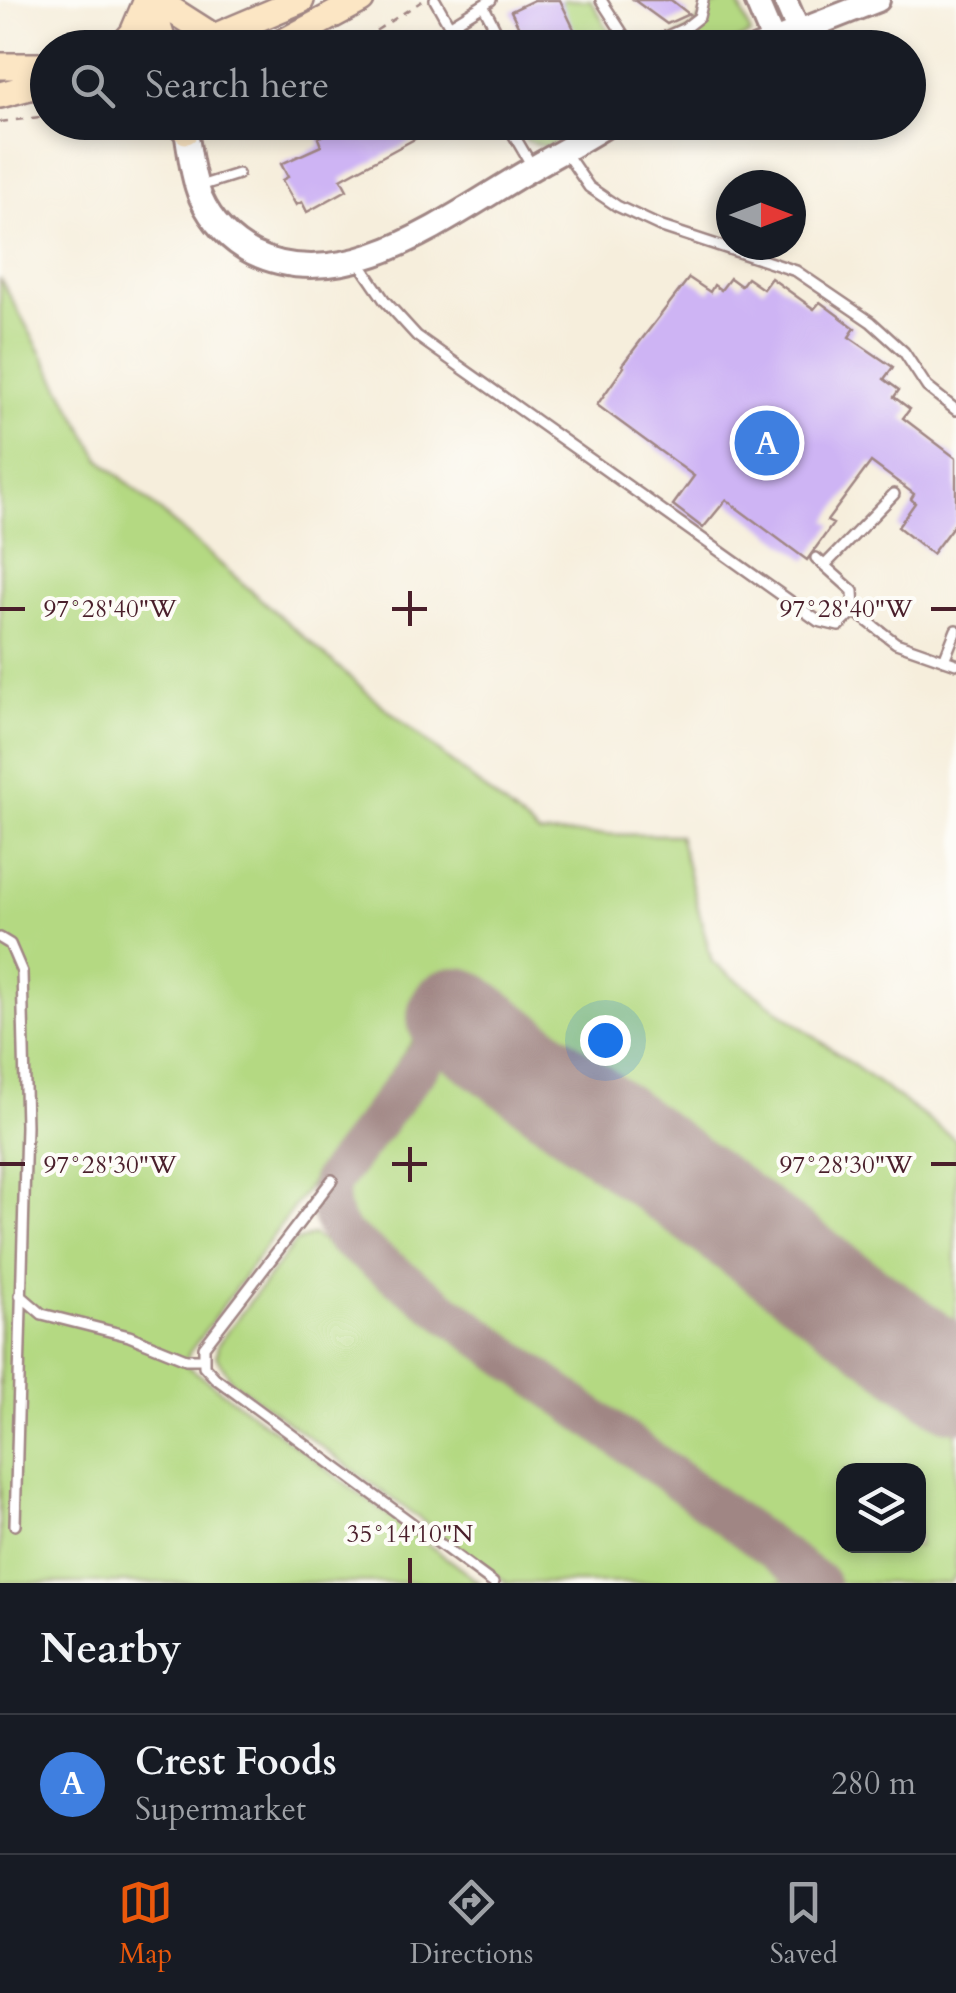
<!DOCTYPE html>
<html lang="en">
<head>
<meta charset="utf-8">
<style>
  :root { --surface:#171b24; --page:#20242c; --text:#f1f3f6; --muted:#9ea1a6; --line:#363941; --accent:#ea580c }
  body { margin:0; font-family:Cardo,serif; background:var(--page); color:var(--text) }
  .controls { position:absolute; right:30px; bottom:30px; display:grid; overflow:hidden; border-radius:20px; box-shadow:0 5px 15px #0003 }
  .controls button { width:90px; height:90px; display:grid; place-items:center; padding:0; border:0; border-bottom:2px solid var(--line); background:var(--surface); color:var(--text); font:50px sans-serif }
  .compass { position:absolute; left:716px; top:170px; width:90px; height:90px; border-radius:50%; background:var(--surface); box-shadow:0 5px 15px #0003; rotate:90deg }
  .you { position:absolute; left:605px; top:1040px; width:35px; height:35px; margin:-25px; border:8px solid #fff; border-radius:50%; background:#1a73e8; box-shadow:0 0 0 15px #1a73e833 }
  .badge { display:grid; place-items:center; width:65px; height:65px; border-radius:50%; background:var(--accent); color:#fff; font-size:32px; font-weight:700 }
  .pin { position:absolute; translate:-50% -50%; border:5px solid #fff; box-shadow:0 2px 10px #0006 }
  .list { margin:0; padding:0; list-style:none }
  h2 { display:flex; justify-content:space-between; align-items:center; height:130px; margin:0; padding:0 40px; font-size:42px }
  h2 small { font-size:32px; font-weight:400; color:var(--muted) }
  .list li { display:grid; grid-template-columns:65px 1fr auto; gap:30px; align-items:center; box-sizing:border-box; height:140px; padding:0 40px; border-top:2px solid var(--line) }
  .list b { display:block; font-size:38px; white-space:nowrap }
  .list p { margin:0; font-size:32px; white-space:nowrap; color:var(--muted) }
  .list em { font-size:32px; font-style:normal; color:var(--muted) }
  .icon { flex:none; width:55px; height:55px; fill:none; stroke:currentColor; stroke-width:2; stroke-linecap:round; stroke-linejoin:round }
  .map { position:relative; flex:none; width:956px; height:1583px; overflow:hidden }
  .search { position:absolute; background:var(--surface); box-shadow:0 5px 15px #0003; left:30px; right:30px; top:30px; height:110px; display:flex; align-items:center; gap:25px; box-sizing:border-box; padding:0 35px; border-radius:55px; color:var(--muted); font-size:38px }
  .sheet { height:270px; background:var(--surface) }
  nav { display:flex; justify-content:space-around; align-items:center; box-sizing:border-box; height:140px; border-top:2px solid var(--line); background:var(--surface); font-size:28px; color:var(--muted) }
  nav a { display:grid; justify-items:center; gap:5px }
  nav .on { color:var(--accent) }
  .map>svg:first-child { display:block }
  .green { fill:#b4d982; stroke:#7f7c56; stroke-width:2.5; fill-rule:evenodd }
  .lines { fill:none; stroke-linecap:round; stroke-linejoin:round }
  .taxiway { stroke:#a08684; stroke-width:40 }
  .runway { stroke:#a08684; stroke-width:100 }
  .building { fill:#ceb4f4 }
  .service-casing { stroke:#a08684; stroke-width:14 }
  .tertiary-casing { stroke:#a08684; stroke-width:28 }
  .secondary-casing { stroke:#a08684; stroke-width:30 }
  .path { stroke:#a08684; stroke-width:2.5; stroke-dasharray:8 8; stroke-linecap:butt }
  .service { stroke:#fff; stroke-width:9 }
  .tertiary { stroke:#fff; stroke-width:22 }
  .secondary { stroke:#fce6c4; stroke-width:25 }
  .ticks { fill:none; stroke:#4a1f2b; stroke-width:4 }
  .ticks-label { font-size:25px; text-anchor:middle; fill:#4a1f2b; stroke:#fdfcf7; stroke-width:8; stroke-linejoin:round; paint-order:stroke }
</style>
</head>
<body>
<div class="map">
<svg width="956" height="1583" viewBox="0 0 956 1583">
  <rect width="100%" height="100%" fill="#fdfcf7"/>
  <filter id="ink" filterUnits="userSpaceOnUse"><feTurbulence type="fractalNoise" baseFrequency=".01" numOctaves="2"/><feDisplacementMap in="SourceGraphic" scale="20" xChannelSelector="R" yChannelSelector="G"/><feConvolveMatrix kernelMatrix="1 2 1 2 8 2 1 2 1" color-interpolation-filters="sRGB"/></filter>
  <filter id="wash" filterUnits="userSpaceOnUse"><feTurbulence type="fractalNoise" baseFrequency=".0048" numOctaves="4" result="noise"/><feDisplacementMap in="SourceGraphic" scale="40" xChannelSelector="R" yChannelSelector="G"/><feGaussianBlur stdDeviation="2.25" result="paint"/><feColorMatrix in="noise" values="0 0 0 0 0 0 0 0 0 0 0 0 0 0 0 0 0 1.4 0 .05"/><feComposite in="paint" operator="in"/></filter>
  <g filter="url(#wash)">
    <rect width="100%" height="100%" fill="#f6eedc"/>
    <path class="green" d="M 563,0 L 591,0 L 618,47 L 574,47 L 559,4 Z
      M 726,0 L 737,0 L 751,34 L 724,47 L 652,48 L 692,29 L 707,9 Z
      M 516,123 L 588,123 L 546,147 L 527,141 Z
      M 0,278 L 100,459 L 383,706 L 539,834 L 679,835 L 712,962 L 956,1140 L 956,1341 L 451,972 L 413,1025 L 420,1031 L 189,1353 L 185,1364 L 480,1583 L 0,1583 Z
      M 453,1066 L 469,1067 L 956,1424 L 956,1575 L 950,1583 L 840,1583 L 348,1220 L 340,1202 L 347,1183 L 423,1078 L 437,1067 ZM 844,1470 L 918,1470 L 918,1546 L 844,1546 Z
      M 313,1235 L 351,1261 L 794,1583 L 507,1583 L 232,1381 L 216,1356 L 218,1344 L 295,1242 Z"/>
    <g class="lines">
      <path class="taxiway" d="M 457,1017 L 332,1180 C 325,1203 330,1219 344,1237 L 819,1583"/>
      <path class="runway" d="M 457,1017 L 956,1382"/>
    </g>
    <g id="blocks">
      <path class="building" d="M 534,0 L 560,0 L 583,48 L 529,48 L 511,11 Z
        M 634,0 L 671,0 L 689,14 L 667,24 Z
        M 348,122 L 446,122 L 341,179 L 347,190 L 307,212 L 302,202 L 296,205 L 282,180 L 288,177 L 281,164 L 321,146 L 318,138 Z
        M 689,278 L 710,292 L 714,285 L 721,290 L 730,278 L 741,286 L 747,278 L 763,289 L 771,278 L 814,309 L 820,302 L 855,328 L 849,337 L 893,367 L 884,379 L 899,390 L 894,397 L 910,409 L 903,418 L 956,458 L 956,522 L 932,554 L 898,527 L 915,503 L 911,499 L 914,494 L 871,462 L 827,521 L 833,524 L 807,560 L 726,500 L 703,528 L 673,505 L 694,476 L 597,405 L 624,367 L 622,365 Z"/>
    </g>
  </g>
  <g filter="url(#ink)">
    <use href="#blocks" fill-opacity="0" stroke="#a08684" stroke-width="2.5"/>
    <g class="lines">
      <g class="service-casing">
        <path id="service" d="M 435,0 L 462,48
          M 601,0 L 632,48
          M 483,5 L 505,48
          M 449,26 L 491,0
          M 641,48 L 685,28 L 699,17 L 703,0
          M 506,122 L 532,166
          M 565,152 L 589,187 L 617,206 L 662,227 L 796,271 L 871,322 L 904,352 L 927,387 L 956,410
          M 200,186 L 238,174
          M 359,263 L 385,301 L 417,336 L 818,621 L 839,626 L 854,611 L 853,591 L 816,558
          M 826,564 L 894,494
          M 854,611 L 896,643 L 956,664
          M 944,660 L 956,630
          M 0,938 L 10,944 L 22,972 L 26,1126 L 15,1525
          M 332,1180 L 204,1347 L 204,1366 L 215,1378 L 493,1583
          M 20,1295 L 42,1314 L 129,1336 L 186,1359 L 202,1359"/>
      </g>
      <g class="tertiary-casing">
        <path id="tertiary" d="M 756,0 L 773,40
          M 785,0 L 798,30
          M 756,48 L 878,0
          M 186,131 C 190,153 192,177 201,198 C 211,221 231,242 253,253 C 348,299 452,214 533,168 C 559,153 586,139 612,122"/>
      </g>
      <g class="secondary-casing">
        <path id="secondary" d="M 150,0 L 165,48
          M 156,0 L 214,37
          M 120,48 L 133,33 L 147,0
          M 177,48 L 214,37 L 301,0
          M 272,48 L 361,0
          M 0,66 L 48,66
          M 0,95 L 48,82
          M 177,122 L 186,131"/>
      </g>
      <path class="path" d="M 349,48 L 422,1
        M 0,122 L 48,116"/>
      <use href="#service" class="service"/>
      <use href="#tertiary" class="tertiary"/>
      <use href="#secondary" class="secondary"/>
    </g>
  </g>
  <path class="ticks" d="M 410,591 L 410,626M 0,609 L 25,609M 392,609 L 427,609M 931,609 L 956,609M 410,1147 L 410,1182M 0,1164 L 25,1164M 392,1164 L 427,1164M 931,1164 L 956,1164M 410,1558 L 410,1583"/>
  <g class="ticks-label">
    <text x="110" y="617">97°28'40"W</text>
    <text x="846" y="617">97°28'40"W</text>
    <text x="846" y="1173">97°28'30"W</text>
    <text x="110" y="1173">97°28'30"W</text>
    <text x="410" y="1542">35°14'10"N</text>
  </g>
</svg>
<div class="controls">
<button><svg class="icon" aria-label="layers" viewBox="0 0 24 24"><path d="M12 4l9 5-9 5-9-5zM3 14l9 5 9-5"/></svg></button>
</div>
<svg class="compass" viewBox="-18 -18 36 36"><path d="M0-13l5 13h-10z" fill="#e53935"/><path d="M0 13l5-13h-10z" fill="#9ea1a6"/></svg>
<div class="you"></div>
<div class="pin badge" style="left:767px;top:443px;background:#3f7fe0">A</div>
<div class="search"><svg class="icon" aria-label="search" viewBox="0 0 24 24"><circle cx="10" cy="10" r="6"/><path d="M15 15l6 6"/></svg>Search here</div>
</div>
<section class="sheet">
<h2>Nearby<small></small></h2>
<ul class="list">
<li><span class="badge" style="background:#3f7fe0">A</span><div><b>Crest Foods</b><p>Supermarket</p></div><em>280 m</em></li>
</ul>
</section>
<nav>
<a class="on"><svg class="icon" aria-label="map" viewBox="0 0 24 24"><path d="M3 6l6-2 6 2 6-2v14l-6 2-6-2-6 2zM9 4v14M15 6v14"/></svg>Map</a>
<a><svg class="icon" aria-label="directions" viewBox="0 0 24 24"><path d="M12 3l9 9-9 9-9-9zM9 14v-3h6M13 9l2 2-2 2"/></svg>Directions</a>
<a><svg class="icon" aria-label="saved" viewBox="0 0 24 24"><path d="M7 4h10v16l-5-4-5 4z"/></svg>Saved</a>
</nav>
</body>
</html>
